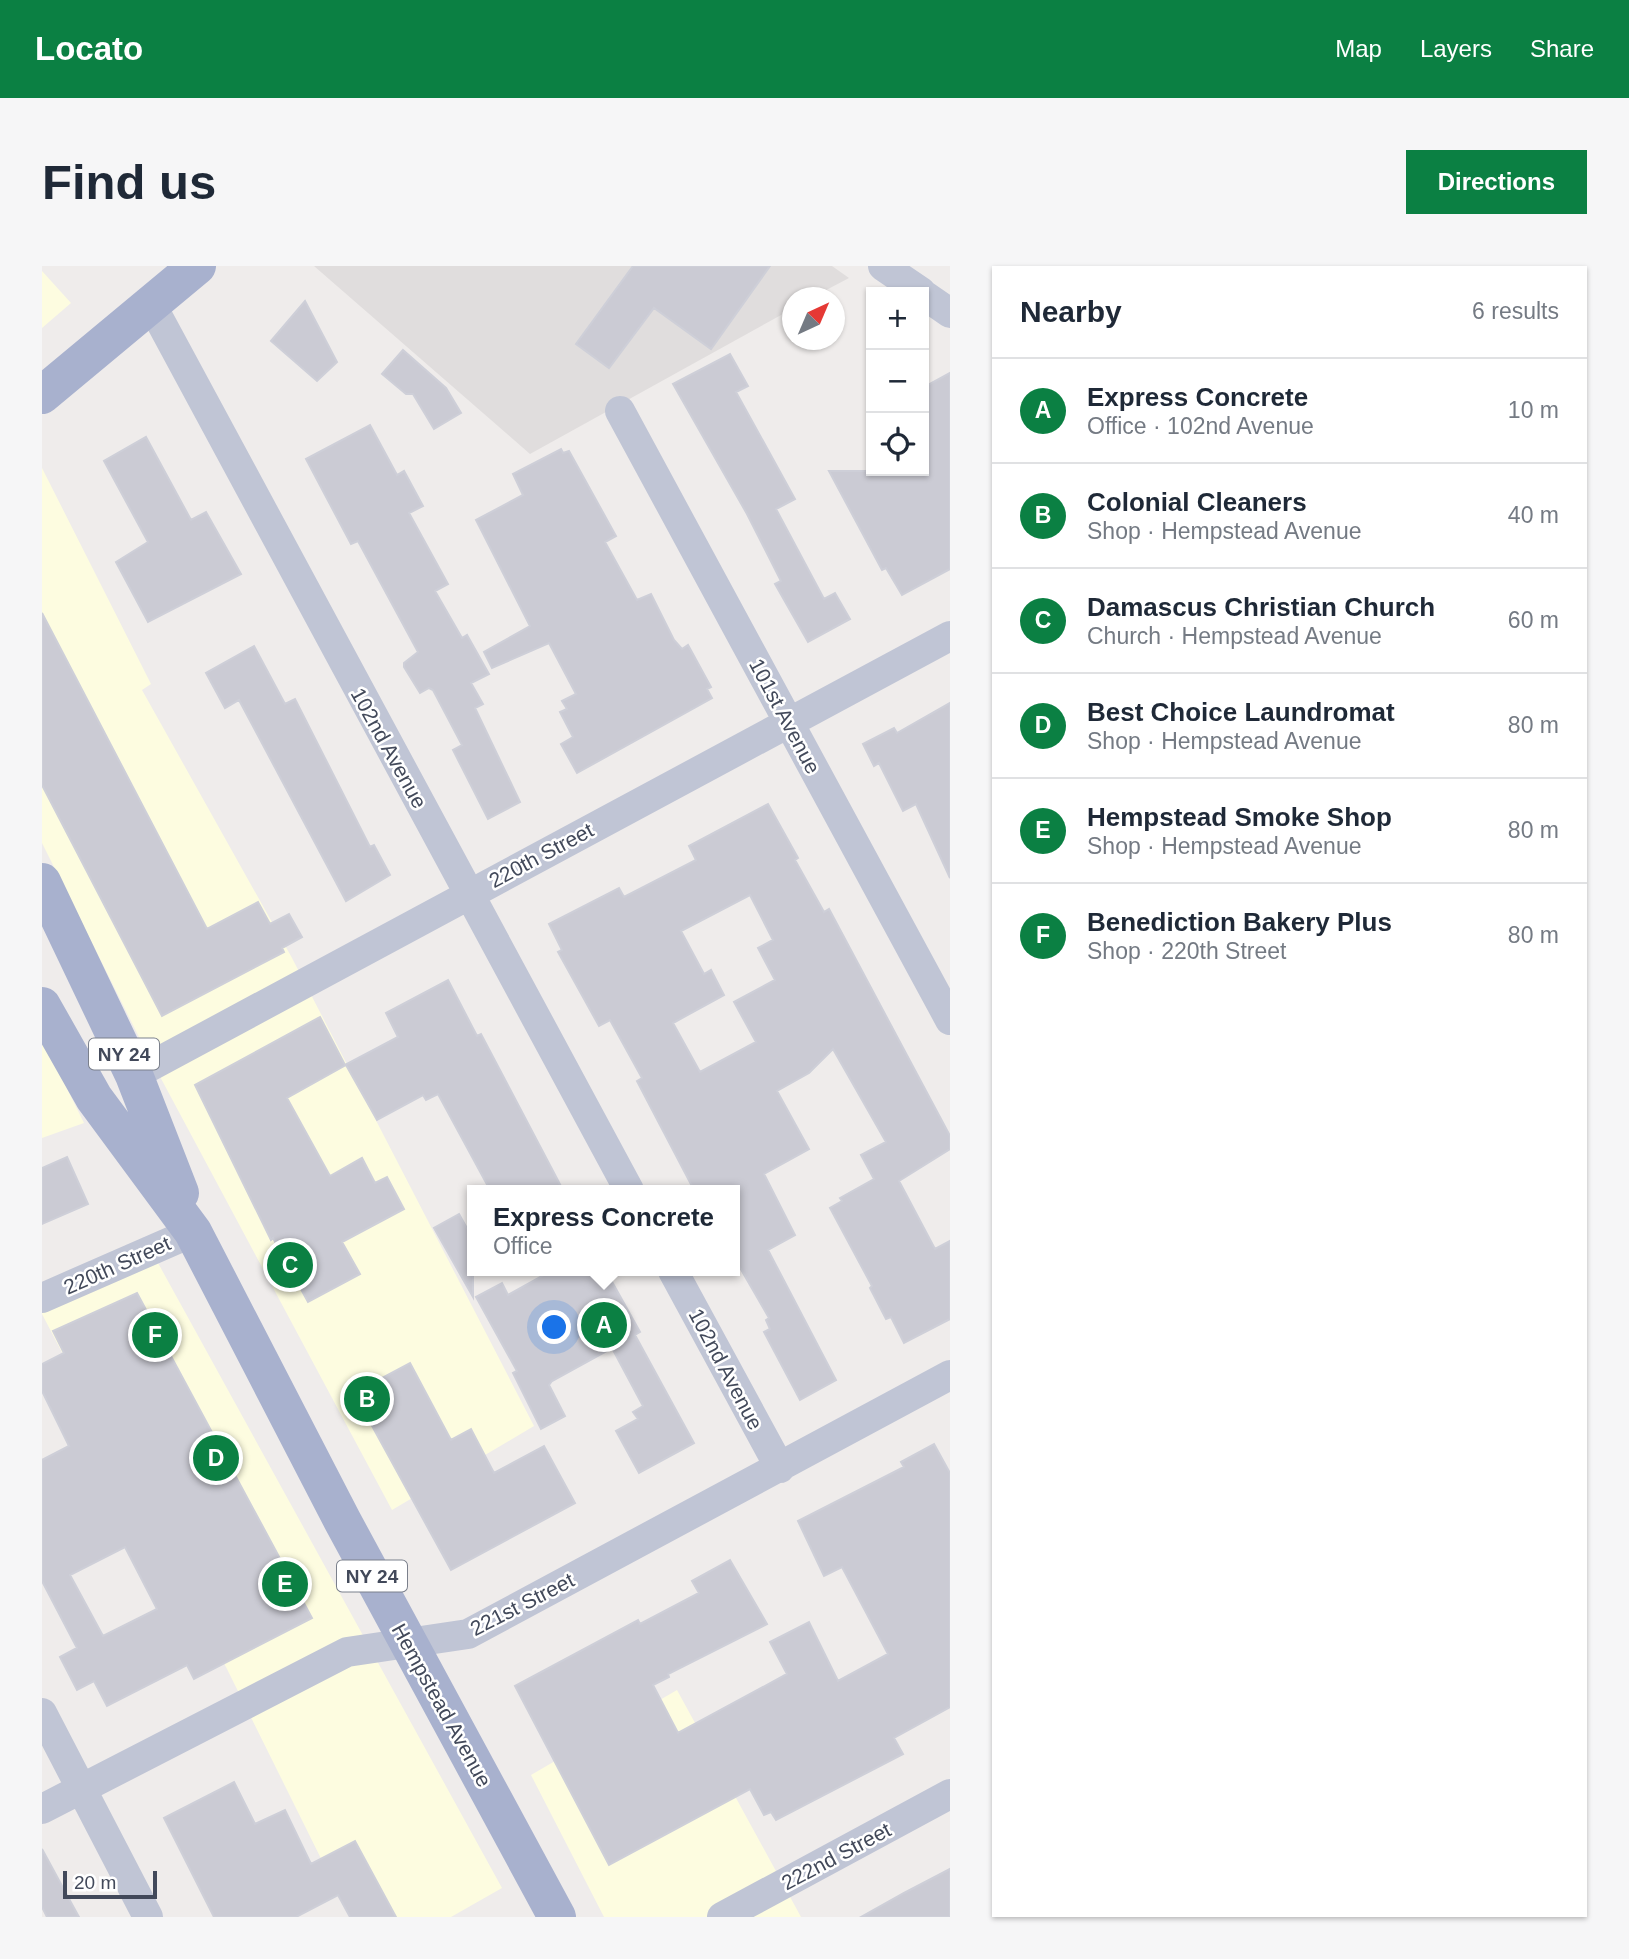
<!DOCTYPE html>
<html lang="en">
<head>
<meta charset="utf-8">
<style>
  :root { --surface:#fff; --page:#f6f6f7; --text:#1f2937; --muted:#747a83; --line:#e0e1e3; --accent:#0b8043 }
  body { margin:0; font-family:Arial,sans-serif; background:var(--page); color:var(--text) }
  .controls { position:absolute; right:21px; top:21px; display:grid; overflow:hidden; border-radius:0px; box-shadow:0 2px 5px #0004 }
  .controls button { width:63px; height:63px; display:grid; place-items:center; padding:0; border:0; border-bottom:2px solid var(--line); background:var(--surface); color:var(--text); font:35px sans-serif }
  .compass { position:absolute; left:740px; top:21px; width:63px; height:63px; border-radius:50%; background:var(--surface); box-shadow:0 2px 5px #0004; rotate:44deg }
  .scale { position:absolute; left:21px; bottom:18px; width:94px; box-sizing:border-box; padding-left:7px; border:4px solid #42495a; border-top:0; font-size:19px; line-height:24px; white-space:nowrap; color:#42495a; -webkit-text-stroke:5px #fff; paint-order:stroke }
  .you { position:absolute; left:513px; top:1062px; width:24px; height:24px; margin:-18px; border:5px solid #fff; border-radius:50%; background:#1a73e8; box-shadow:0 0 0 10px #1a73e833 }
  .badge { display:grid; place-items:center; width:46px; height:46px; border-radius:50%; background:var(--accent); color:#fff; font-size:23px; font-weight:700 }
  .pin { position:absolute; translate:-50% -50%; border:4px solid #fff; box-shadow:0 2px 7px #0006 }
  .popup { position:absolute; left:425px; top:919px; width:273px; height:91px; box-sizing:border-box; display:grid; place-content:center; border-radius:0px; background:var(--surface); filter:drop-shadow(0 2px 5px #0005); font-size:23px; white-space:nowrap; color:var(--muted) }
  .popup b { font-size:26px; color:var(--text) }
  .popup::after { content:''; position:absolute; left:50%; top:100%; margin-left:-14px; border:14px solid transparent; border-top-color:var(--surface) }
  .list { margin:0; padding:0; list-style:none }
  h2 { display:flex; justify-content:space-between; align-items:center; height:91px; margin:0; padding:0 28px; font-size:30px }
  h2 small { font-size:23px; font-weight:400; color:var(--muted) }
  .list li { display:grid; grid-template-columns:46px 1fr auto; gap:21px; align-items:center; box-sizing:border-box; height:105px; padding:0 28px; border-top:2px solid var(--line) }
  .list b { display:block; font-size:26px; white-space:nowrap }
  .list p { margin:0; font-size:23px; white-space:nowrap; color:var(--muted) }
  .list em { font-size:23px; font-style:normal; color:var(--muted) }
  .icon { flex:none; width:38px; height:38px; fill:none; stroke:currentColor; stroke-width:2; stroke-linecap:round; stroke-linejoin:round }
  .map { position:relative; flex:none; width:908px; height:1651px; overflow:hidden; border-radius:0px }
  header { display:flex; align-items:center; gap:42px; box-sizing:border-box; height:98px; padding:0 35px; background:var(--accent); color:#fff }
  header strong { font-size:33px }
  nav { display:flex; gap:38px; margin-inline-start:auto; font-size:24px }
  .intro { display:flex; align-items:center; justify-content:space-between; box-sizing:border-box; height:168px; padding:0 42px }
  h1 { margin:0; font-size:49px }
  .button { padding:18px 32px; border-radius:0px; background:var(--accent); color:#fff; font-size:24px; font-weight:700 }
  main { display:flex; gap:42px; padding:0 42px }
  aside { flex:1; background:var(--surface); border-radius:0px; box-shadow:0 2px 5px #0004 }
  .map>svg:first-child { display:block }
  .commercial { fill:#fdfce0 }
  .education { fill:#e0dddd }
  .building { fill:#cbcbd4; stroke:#cecfd8; stroke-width:2; fill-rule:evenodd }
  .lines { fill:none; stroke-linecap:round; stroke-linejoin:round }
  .street { stroke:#c0c5d5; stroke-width:30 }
  .primary { stroke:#a8b1ce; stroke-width:38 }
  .labels { text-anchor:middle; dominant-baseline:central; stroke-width:5; stroke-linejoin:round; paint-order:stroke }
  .shield { fill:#fff; stroke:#7b808c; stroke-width:2 }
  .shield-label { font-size:19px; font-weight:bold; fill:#42495a }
  .street-label { font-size:21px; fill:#42495a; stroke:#fff }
</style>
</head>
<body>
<header>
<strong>Locato</strong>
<nav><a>Map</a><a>Layers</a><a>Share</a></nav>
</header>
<div class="intro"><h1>Find us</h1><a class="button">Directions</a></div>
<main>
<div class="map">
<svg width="908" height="1651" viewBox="0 0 908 1651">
  <rect width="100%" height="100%" fill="#efeceb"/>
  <path class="commercial" d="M 0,5 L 29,37 L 0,62 Z
    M 0,202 L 109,418 L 100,424 L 250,692 L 492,1160 L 350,1244 L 100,777 L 0,577 Z
    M 0,772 L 42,857 L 0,872 Z
    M 105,977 L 460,1622 L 409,1651 L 308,1651 L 185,1403 L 0,1048 L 0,1023 Z
    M 635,1424 L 759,1651 L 562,1651 L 489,1509 Z"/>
  <path class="education" d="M 272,0 L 790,0 L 807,12 L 771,31 L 750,32 L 750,43 L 488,188 Z"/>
  <path class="building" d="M 591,0 L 728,0 L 669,83 L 612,42 L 567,102 L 534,78 Z
    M 263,35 L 295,96 L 275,115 L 229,75 Z
    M 361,84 L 404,122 L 419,147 L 392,163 L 371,128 L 364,128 L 340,108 Z
    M 688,88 L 706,120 L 694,126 L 753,233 L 734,243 L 782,333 L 793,327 L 808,353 L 766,376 L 733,318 L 739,315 L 705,248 L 631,118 Z
    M 908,107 L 908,303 L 860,329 L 844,302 L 840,304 L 787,205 L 882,205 L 882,121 Z
    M 328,159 L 355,209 L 362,205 L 381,240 L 367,247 L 406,318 L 393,325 L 420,372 L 425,369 L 447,408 L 429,417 L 441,438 L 433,442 L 478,536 L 446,553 L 411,484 L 420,479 L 391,424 L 387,422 L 378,427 L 362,401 L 362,397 L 376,386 L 316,275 L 309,278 L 264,193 Z
    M 104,171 L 149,254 L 164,246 L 199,308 L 106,356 L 74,296 L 106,276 L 62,195 Z
    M 519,183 L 521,187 L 527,185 L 574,270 L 563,276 L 595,334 L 609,328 L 632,374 L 640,383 L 646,379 L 669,421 L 665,423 L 670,432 L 535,507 L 519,478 L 531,471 L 518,446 L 525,443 L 520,435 L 534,428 L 507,377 L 450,402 L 442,386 L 488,360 L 434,254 L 481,229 L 471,208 Z
    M 0,347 L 165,663 L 216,636 L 228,658 L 247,648 L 260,671 L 240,682 L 242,686 L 120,750 L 0,519 Z
    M 212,380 L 243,438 L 253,433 L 328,581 L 332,579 L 348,609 L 304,635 L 197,434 L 183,442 L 164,407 Z
    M 908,437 L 908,612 L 874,538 L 861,545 L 837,497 L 832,500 L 821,478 L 852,462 L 855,467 Z
    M 726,538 L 756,592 L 753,594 L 782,646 L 787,643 L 908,870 L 908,883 L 857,915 L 893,983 L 908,975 L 908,1053 L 862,1077 L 849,1051 L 844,1053 L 828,1022 L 830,1020 L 788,942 L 800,935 L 798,932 L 832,913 L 819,889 L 844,876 L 791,783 L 767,807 L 735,825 L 767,883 L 722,908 L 753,969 L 726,984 L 794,1114 L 758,1134 L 722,1066 L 728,1063 L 724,1054 L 727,1052 L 693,993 L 693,924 L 652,924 L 595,815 L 600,812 L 568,754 L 557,760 L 516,686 L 520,684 L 507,658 L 577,622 L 582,631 L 654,594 L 647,580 ZM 708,629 L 731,674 L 716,682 L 733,714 L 692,736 L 714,776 L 658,806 L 631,757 L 682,729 L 669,704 L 662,708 L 639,665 Z
    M 406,714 L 435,770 L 439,768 L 521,924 L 448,924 L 396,828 L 384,834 L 381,829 L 335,854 L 304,799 L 245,832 L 288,910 L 320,892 L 333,917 L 345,911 L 362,943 L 300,976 L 318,1008 L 266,1036 L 231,972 L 229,974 L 153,819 L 278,751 L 303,799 L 356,771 L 344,747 Z
    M 25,891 L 46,938 L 0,958 L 0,902 Z
    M 417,948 L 431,973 L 431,1031 L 392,962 Z
    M 509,1005 L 564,1005 L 598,1066 L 593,1069 L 652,1177 L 597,1207 L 574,1165 L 596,1153 L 591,1146 L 601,1140 L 570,1082 L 510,1115 L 507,1119 L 523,1150 L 499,1163 L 471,1107 L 475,1105 L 434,1031 L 460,1017 L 466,1029 Z
    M 95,1027 L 270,1352 L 152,1413 L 145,1399 L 65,1440 L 52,1415 L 35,1424 L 18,1391 L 35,1382 L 0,1315 L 0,1194 L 27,1180 L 0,1125 L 0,1098 L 22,1087 L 11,1065 ZM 83,1281 L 115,1343 L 61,1370 L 28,1309 Z
    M 368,1097 L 409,1174 L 429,1163 L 452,1207 L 502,1180 L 533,1237 L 409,1304 L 312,1127 Z
    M 892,1178 L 908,1207 L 908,1441 L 852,1472 L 861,1488 L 734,1554 L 729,1546 L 722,1549 L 708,1523 L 567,1599 L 473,1420 L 596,1354 L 598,1358 L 657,1327 L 650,1315 L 688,1294 L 725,1358 L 626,1408 L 627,1411 L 611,1419 L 636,1467 L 745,1408 L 728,1376 L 767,1356 L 796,1415 L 846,1388 L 800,1301 L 782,1310 L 756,1255 L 862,1201 L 859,1196 Z
    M 192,1516 L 213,1558 L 243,1544 L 269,1598 L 313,1575 L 354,1651 L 308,1651 L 296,1629 L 254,1651 L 172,1651 L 122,1552 Z
    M 0,1583 L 26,1631 L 37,1651 L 5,1651 L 0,1641 Z
    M 908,1603 L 908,1651 L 819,1651 L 862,1627 Z"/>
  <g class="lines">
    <path class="street" d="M 841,0 L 879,26
      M 882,29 L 908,47
      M 109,38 L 587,924
      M 578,145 L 908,754
      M 92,809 L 908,370
      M 631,1005 L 738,1202
      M 0,1032 L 151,966
      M 0,1447 L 106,1651
      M 0,1543 L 305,1386 L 426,1368 L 908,1109
      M 680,1651 L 908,1528"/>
    <path class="primary" d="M 0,129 L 155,0
      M 0,616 L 92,809 L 138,927
      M 0,740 L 52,832 L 151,966 L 300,1254 L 515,1651"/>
  </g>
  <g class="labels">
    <g class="shield">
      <rect x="47" y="772.5" width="70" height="31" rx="5"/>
      <rect x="295" y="1294.5" width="70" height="31" rx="5"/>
    </g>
    <g class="shield-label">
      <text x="82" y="788">NY 24</text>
      <text x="330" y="1310">NY 24</text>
    </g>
    <g class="street-label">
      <text transform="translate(743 450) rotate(62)">101st Avenue</text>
      <text transform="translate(347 482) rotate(61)">102nd Avenue</text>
      <text transform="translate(499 589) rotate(-28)">220th Street</text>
      <text transform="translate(75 999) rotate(-24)">220th Street</text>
      <text transform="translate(684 1103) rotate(62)">102nd Avenue</text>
      <text transform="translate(480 1338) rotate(-27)">221st Street</text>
      <text transform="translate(400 1439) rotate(61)">Hempstead Avenue</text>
      <text transform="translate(794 1590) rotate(-28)">222nd Street</text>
    </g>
  </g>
</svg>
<div class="controls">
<button>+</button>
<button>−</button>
<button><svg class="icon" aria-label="locate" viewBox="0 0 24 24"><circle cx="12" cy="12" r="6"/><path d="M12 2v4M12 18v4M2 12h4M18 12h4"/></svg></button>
</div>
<svg class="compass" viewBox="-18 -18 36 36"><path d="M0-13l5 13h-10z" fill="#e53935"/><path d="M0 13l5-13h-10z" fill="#747a83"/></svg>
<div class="scale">20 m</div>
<div class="you"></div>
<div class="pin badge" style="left:562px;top:1059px">A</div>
<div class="popup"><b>Express Concrete</b>Office</div>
<div class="pin badge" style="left:325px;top:1133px">B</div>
<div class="pin badge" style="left:248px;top:999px">C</div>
<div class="pin badge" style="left:174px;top:1192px">D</div>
<div class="pin badge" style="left:243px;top:1318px">E</div>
<div class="pin badge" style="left:113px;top:1069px">F</div>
</div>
<aside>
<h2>Nearby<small>6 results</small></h2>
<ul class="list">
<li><span class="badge">A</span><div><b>Express Concrete</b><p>Office · 102nd Avenue</p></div><em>10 m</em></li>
<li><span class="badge">B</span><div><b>Colonial Cleaners</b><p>Shop · Hempstead Avenue</p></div><em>40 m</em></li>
<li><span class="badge">C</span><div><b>Damascus Christian Church</b><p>Church · Hempstead Avenue</p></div><em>60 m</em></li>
<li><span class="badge">D</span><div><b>Best Choice Laundromat</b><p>Shop · Hempstead Avenue</p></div><em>80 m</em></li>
<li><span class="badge">E</span><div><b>Hempstead Smoke Shop</b><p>Shop · Hempstead Avenue</p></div><em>80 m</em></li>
<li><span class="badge">F</span><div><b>Benediction Bakery Plus</b><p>Shop · 220th Street</p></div><em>80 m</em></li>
</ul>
</aside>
</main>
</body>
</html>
